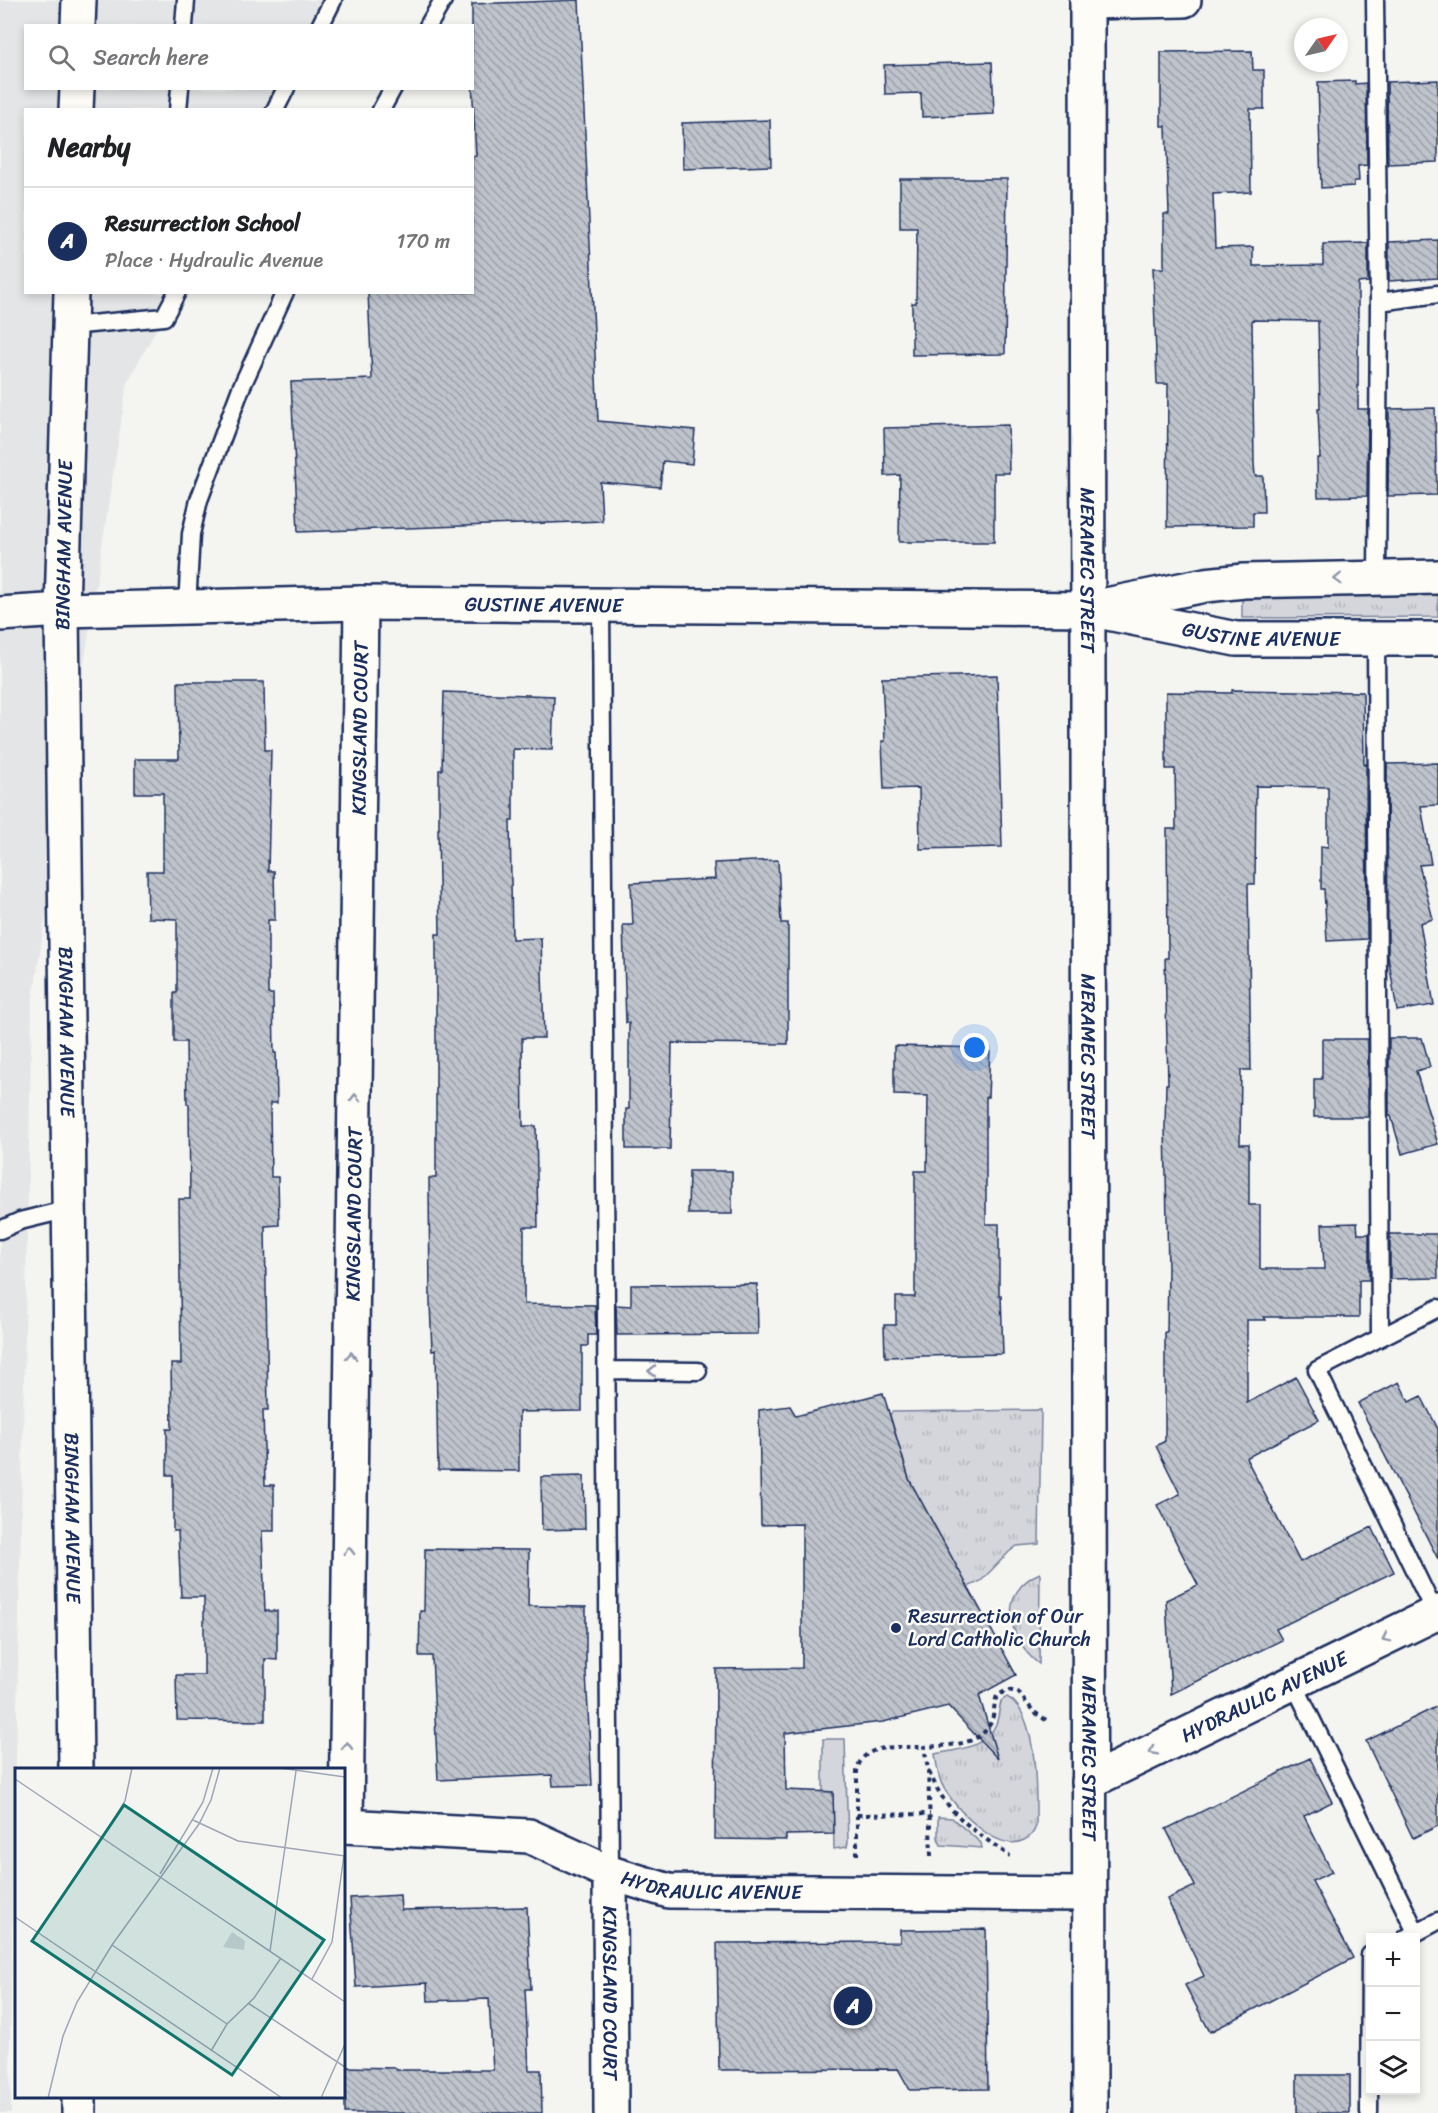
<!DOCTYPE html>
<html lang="en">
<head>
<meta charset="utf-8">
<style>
  :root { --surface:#fff; --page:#f2f2f2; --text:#202124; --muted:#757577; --line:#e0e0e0; --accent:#1b2f5e }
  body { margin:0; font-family:Sriracha,sans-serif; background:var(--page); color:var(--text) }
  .controls { position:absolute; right:18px; bottom:18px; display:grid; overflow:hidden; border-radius:0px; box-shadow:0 3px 9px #0003 }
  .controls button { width:54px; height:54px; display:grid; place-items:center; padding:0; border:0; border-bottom:2px solid var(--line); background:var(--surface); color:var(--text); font:30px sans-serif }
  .compass { position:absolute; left:1294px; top:18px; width:54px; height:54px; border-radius:50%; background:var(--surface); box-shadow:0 3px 9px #0003; rotate:56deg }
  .you { position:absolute; left:975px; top:1048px; width:21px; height:21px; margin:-15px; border:4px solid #fff; border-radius:50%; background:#1a73e8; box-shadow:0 0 0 9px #1a73e833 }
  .badge { display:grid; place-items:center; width:39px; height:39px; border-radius:50%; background:var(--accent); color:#fff; font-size:20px; font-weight:700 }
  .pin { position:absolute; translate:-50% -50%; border:3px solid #fff; box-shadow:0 2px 6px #0006 }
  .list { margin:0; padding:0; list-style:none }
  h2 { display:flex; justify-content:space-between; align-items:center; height:78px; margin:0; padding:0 24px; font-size:26px }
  h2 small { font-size:20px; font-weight:400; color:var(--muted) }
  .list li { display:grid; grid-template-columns:39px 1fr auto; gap:18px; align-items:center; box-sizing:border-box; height:108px; padding:0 24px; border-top:2px solid var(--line) }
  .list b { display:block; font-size:22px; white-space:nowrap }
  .list p { margin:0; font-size:20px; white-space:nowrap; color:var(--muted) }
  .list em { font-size:20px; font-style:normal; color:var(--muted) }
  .icon { flex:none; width:33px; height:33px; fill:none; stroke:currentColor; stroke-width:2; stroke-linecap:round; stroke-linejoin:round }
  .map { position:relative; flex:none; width:1438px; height:2113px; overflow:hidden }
  .search { position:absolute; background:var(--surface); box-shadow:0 3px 9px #0003; left:24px; top:24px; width:450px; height:66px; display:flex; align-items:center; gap:15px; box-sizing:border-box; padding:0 21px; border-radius:0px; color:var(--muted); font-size:22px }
  .panel { position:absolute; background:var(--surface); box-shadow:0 3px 9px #0003; left:24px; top:108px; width:450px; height:186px; border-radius:0px }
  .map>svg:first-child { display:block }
  .built { fill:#e4e5e6 }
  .grass { fill:url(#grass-tufts); stroke:#78829c; stroke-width:1.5 }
  .garden { fill:#d4d6db; stroke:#78829c; stroke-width:1.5 }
  .building { fill:url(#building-back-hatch); stroke:#1b2f5e; stroke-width:1.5 }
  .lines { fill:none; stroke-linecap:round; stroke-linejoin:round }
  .service-casing { stroke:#1b2f5e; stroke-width:21 }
  .minor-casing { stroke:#1b2f5e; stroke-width:38 }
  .tertiary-casing { stroke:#1b2f5e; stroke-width:38 }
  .path { stroke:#1b2f5e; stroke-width:4; stroke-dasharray:4.5 4.5; stroke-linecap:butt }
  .service { stroke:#fdfcf7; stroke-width:16 }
  .minor { stroke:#fdfcf7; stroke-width:33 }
  .tertiary { stroke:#fdfcf7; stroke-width:33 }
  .oneway { stroke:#8c96aa }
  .poi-dot { fill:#1b2f5e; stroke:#fdfcf7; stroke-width:2 }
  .labels { text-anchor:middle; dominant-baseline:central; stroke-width:5; stroke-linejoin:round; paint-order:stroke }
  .street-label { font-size:20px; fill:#1b2f5e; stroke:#fdfcf7 }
  .poi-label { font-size:20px; fill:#1b2f5e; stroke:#fdfcf7; text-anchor:start }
  .inset-road { fill:none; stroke:#9da5b6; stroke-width:1.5 }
  .view { fill:#0f766e; fill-opacity:0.15; stroke:#0f766e; stroke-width:3 }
  .inset-edge { fill:none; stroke:#1b2f5e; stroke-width:3 }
</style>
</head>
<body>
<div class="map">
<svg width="1438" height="2113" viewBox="0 0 1438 2113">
  <defs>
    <pattern id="grass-tufts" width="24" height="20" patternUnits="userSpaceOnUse" patternTransform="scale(1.5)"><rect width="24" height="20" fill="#d4d6db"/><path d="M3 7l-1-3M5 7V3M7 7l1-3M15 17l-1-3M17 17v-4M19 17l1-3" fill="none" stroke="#b5b8be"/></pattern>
    <pattern id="building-back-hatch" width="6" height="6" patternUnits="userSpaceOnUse" patternTransform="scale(1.5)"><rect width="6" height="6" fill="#bfc3cc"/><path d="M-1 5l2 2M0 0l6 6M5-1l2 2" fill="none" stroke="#9a9fa9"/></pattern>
  </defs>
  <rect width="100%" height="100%" fill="#f4f4f1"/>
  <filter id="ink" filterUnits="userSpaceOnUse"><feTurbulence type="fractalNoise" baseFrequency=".0167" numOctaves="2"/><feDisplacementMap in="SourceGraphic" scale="12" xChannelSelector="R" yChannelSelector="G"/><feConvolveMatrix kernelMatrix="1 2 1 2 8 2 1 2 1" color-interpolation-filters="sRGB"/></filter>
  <g filter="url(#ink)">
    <path class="built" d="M 0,0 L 335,0 L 321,25 L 26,26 L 26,88 L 287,89 L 276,109 L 26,110 L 26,292 L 176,293 L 127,383 L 32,1004 L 10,2040 L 11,2113 L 0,2113 Z"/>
    <path class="grass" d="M 1438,594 L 1438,617 L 1242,618 L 1242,595 Z
      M 1041,1410 L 1039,1544 L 1017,1546 L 1009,1552 L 981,1581 L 968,1587 L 909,1479 L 890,1415 L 892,1412 Z
      M 1040,1573 L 1039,1664 C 1007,1640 997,1591 1040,1573 Z
      M 1007,1697 C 1039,1713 1036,1795 1036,1826 C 1034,1833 1031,1837 1024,1840 C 997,1854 958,1810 945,1790 C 938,1779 937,1766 935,1754 C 956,1750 987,1748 996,1724 C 999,1717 999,1708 1001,1701 Z
      M 938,1817 L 952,1818 L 981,1843 L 982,1848 L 941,1845 L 938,1838 Z"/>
    <path class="garden" d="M 823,1739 L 845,1739 L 848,1842 L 847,1847 L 834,1849 L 833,1792 L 823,1791 Z"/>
    <path class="building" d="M 579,0 L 598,421 L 695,430 L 692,464 L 663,461 L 660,487 L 600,482 L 602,521 L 298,532 L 291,382 L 372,379 L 368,292 L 472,292 L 472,157 L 476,156 L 472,82 L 472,4 Z
      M 1252,51 L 1253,70 L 1264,70 L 1264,109 L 1250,109 L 1251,192 L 1213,194 L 1215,248 L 1253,247 L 1253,266 L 1323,265 L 1323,244 L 1368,243 L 1368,282 L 1358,283 L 1358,409 L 1368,409 L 1367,496 L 1318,497 L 1317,458 L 1320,458 L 1318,409 L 1320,409 L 1318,321 L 1252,320 L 1254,463 L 1255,476 L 1263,476 L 1264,512 L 1253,512 L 1253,526 L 1167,527 L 1168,384 L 1157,384 L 1153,268 L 1164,268 L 1164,214 L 1169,214 L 1166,126 L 1161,126 L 1161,52 Z
      M 992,62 L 994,114 L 922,117 L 921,93 L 885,94 L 884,65 Z
      M 1438,80 L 1438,162 L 1388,164 L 1387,82 Z
      M 1355,81 L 1355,84 L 1366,83 L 1367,165 L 1358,166 L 1359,181 L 1354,181 L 1354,186 L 1321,188 L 1318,82 Z
      M 770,120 L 771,166 L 683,169 L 682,123 Z
      M 900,179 L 1007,179 L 1005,354 L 912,355 L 912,303 L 916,303 L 917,228 L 900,228 Z
      M 1438,240 L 1438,278 L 1389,281 L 1389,242 Z
      M 1435,408 L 1437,495 L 1388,496 L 1389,409 Z
      M 1008,425 L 1009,473 L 994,473 L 994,542 L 899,542 L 900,475 L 885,476 L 884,428 Z
      M 997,675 L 1002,847 L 920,849 L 919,788 L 884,789 L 882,741 L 885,741 L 882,678 Z
      M 178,682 L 264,682 L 265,750 L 271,750 L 268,871 L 274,871 L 275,920 L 268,920 L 268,994 L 273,994 L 274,1053 L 276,1053 L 277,1103 L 270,1103 L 271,1177 L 278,1177 L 279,1225 L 265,1226 L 268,1410 L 263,1410 L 265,1485 L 274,1485 L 274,1531 L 262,1531 L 265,1611 L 277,1611 L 277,1660 L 265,1659 L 265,1721 L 177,1720 L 176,1675 L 204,1675 L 204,1597 L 181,1597 L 178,1531 L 173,1531 L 173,1475 L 167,1475 L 167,1429 L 172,1429 L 171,1364 L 181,1364 L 179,1199 L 190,1199 L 189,1104 L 187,1104 L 186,1042 L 174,1042 L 174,993 L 177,993 L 177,919 L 148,918 L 147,871 L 163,871 L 163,793 L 135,793 L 135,759 L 179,759 Z
      M 1232,690 L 1363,692 L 1364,765 L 1366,764 L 1367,939 L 1327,941 L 1324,889 L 1321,889 L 1321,846 L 1328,847 L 1328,787 L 1256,786 L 1255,884 L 1248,884 L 1251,1070 L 1241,1070 L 1240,1144 L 1249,1144 L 1249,1205 L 1260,1205 L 1260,1269 L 1324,1269 L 1322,1224 L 1357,1223 L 1358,1234 L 1369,1234 L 1369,1280 L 1359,1280 L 1359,1317 L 1264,1317 L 1266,1320 L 1247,1320 L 1247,1403 L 1296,1377 L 1319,1420 L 1246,1458 L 1300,1562 L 1372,1527 L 1394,1572 L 1276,1629 L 1282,1640 L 1171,1694 L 1166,1600 L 1198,1585 L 1157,1505 L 1180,1494 L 1156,1446 L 1165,1441 L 1165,1332 L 1167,1332 L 1168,1268 L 1165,1127 L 1166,1084 L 1168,1084 L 1165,958 L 1168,958 L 1167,829 L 1176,829 L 1175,769 L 1166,769 L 1166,692 L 1232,693 Z
      M 444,692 L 554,696 L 552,750 L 513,749 L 513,821 L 510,821 L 512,939 L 541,938 L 544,1038 L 522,1038 L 523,1126 L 536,1126 L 538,1227 L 524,1227 L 524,1304 L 595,1305 L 596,1335 L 588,1335 L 588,1346 L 582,1346 L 582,1411 L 519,1412 L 519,1471 L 438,1470 L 436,1350 L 432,1351 L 430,1302 L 429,1178 L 436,1178 L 436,934 L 440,934 L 438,829 L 439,829 L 439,770 L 442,770 Z
      M 1438,763 L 1438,805 L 1421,806 L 1431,864 L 1419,865 L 1433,919 L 1420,923 L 1434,1005 L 1397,1011 L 1388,956 L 1387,764 Z
      M 778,860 L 781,923 L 788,923 L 788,1044 L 672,1043 L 670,1149 L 626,1149 L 626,1109 L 629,1109 L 629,1023 L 626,1023 L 623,925 L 633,925 L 631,883 L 715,879 L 714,863 Z
      M 1389,1038 L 1422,1038 L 1430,1067 L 1416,1071 L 1438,1144 L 1402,1154 L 1391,1116 L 1389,1116 Z
      M 1322,1039 L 1368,1039 L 1368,1117 L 1314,1117 L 1314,1079 L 1322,1079 Z
      M 894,1046 L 990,1048 L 988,1097 L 986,1097 L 986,1224 L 999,1224 L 999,1295 L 1001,1295 L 1003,1354 L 885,1357 L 884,1325 L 896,1325 L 896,1297 L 915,1297 L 915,1171 L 927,1171 L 928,1096 L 894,1095 Z
      M 689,1171 L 732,1171 L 732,1214 L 688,1214 Z
      M 1390,1234 L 1437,1234 L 1438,1278 L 1390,1279 Z
      M 757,1284 L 758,1334 L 617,1335 L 616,1305 L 631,1306 L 631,1285 Z
      M 1399,1382 L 1409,1402 L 1421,1396 L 1438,1429 L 1438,1559 L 1358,1403 Z
      M 883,1393 L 909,1479 L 1016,1675 L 979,1695 L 998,1759 L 948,1706 L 883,1722 L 785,1733 L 786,1790 L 833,1792 L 834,1834 L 786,1835 L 786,1840 L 715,1839 L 716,1669 L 802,1668 L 802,1524 L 761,1525 L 759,1410 L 790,1406 L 796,1416 Z
      M 584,1476 L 585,1529 L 542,1530 L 541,1477 Z
      M 425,1549 L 529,1550 L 528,1606 L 586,1607 L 586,1673 L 592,1785 L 553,1786 L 552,1775 L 438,1780 L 432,1656 L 419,1656 L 420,1611 L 424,1611 Z
      M 1438,1706 L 1438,1826 L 1413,1838 L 1366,1741 Z
      M 1310,1758 L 1332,1802 L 1304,1816 L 1332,1872 L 1312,1881 L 1353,1958 L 1210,2032 L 1185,1985 L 1204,1976 L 1167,1899 L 1195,1886 L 1166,1829 Z
      M 400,1895 L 401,1910 L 527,1907 L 531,1989 L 525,1989 L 529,2070 L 541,2070 L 542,2113 L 345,2113 L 345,2067 L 396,2068 L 396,2070 L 493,2070 L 489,1999 L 428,2001 L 427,1983 L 356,1987 L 350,1898 Z
      M 986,1929 L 988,2089 L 910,2090 L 898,2069 L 719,2070 L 717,1943 L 900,1942 L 900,1930 Z
      M 1297,2075 L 1350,2075 L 1350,2113 L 1297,2113 Z"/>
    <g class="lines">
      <g class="service-casing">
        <path id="service" d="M 1375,0 L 1379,302 L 1377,578
          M 184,26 L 186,0
          M 320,26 L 333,0
          M 428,26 L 443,0
          M 178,110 L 180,88
          M 275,110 L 286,88
          M 381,110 L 393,88
          M 1379,302 L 1438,294
          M 70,326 L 164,317 L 177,292
          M 601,604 L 610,1873
          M 187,607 L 191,534 L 199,500 L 241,388 L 285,292
          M 1376,639 L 1380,1337
          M 0,1230 L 20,1221 L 69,1209
          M 607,1370 L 698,1371
          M 1435,1613 L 1317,1370 L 1438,1308
          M 1294,1684 L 1416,1932
          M 1406,1938 L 1438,1921
          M 1369,2113 L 1370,1955"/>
      </g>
      <g class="minor-casing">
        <g id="minor">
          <path d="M 1087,2 L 1184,0"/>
          <path d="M 78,26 L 79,0"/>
          <path d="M 76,110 L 77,88"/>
          <path id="s1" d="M 71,292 L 62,610 L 76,1770"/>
          <path id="s2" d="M 1089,1782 L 1438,1612"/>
          <path id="s3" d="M 344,1826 L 529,1836 L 610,1873 L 669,1891 L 1090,1894"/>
          <path id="s4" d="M 346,1826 L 361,603"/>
          <path id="s5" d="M 610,1873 L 611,2113"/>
          <path d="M 79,2096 L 79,2113"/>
        </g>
      </g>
      <g class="tertiary-casing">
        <g id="tertiary">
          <path id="s6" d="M 1087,0 L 1090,2113"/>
          <path d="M 1101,606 L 1205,585 L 1244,581 L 1438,577"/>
          <path id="s7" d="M 0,614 L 62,610 L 361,603 L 1088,609 L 1236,639 L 1438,639"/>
        </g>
      </g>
      <path class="path" d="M 929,1772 C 934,1782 938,1792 945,1801 C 961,1823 987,1840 1010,1856
        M 857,1815 L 930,1814
        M 857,1855 L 857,1771 C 862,1741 901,1748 924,1747
        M 931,1856 L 928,1769 L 924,1747 C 946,1745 978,1747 990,1724 C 995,1716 993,1705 997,1696 L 1007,1690 L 1018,1692 L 1034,1712 L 1046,1720"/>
      <use href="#service" class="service"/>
      <use href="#minor" class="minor"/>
      <use href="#tertiary" class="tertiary"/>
    </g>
    <defs><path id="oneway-chevron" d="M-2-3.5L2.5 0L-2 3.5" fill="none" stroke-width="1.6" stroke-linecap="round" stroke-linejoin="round" transform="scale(1.5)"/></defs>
    <g class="oneway">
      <use href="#oneway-chevron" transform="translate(1338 579) rotate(178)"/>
      <use href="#oneway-chevron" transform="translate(355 1098) rotate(-89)"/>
      <use href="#oneway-chevron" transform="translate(351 1356) rotate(-89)"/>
      <use href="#oneway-chevron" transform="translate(652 1371) rotate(-180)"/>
      <use href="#oneway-chevron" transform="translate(349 1551) rotate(-89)"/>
      <use href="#oneway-chevron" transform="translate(1386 1638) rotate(154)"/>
      <use href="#oneway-chevron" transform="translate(347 1746) rotate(-89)"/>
      <use href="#oneway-chevron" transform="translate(1153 1751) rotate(154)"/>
    </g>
  </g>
  <circle class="poi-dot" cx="896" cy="1628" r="6"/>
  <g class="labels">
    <g class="street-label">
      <text transform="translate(64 545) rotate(-89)">BINGHAM AVENUE</text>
      <text stroke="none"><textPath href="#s6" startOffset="570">MERAMEC STREET</textPath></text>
      <text stroke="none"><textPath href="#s7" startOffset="544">GUSTINE AVENUE</textPath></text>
      <text stroke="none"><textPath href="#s7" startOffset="1264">GUSTINE AVENUE</textPath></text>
      <text stroke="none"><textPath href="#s4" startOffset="1098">KINGSLAND COURT</textPath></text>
      <text stroke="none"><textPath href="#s1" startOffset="740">BINGHAM AVENUE</textPath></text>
      <text stroke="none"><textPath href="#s6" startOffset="1056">MERAMEC STREET</textPath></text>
      <text stroke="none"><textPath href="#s4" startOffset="612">KINGSLAND COURT</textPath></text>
      <text stroke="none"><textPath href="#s1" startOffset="1226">BINGHAM AVENUE</textPath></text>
      <text stroke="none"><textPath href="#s2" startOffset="195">HYDRAULIC AVENUE</textPath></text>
      <text stroke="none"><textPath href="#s6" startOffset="1758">MERAMEC STREET</textPath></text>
      <text stroke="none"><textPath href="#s3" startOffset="378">HYDRAULIC AVENUE</textPath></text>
      <text stroke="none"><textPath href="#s5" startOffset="120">KINGSLAND COURT</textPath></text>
    </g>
    <g class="poi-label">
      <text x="908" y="1616">Resurrection of Our<tspan x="908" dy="23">Lord Catholic Church</tspan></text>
    </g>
  </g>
  <g transform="translate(15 1768)">
    <rect width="330" height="330" fill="#f4f4f1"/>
    <path d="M 217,164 L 230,173 L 229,182 L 208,179 Z" fill="#d4d6db"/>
    <path class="inset-road" d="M 265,0 L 330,9M 0,11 L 330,234M 178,52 L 223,73 L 330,88M 87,70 L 110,33 L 117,0M 145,106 L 188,34 L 198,0M 0,149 L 267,330M 97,177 L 212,256M 255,183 L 281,3M 297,211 L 317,174 L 329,87M 233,235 L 330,299M 196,283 L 212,256 L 239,230 L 266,190M 33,330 L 48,268 L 62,234 L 97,177 L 184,56 L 196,32 L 205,0M 306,330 L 330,276"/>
    <path class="view" d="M 109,37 L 309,172 L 217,307 L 17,173 Z"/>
    <rect width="330" height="330" class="inset-edge"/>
  </g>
</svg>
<div class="controls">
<button>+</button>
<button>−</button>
<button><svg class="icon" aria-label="layers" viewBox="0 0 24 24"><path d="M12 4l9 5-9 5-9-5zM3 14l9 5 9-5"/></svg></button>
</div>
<svg class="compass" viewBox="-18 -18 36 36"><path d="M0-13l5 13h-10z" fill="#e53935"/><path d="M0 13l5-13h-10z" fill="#757577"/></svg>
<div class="you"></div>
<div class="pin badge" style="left:853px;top:2006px">A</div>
<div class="search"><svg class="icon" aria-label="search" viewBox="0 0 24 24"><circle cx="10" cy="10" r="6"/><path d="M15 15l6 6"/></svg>Search here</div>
<section class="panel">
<h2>Nearby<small></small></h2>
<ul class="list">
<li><span class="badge">A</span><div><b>Resurrection School</b><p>Place · Hydraulic Avenue</p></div><em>170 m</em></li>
</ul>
</section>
</div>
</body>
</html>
